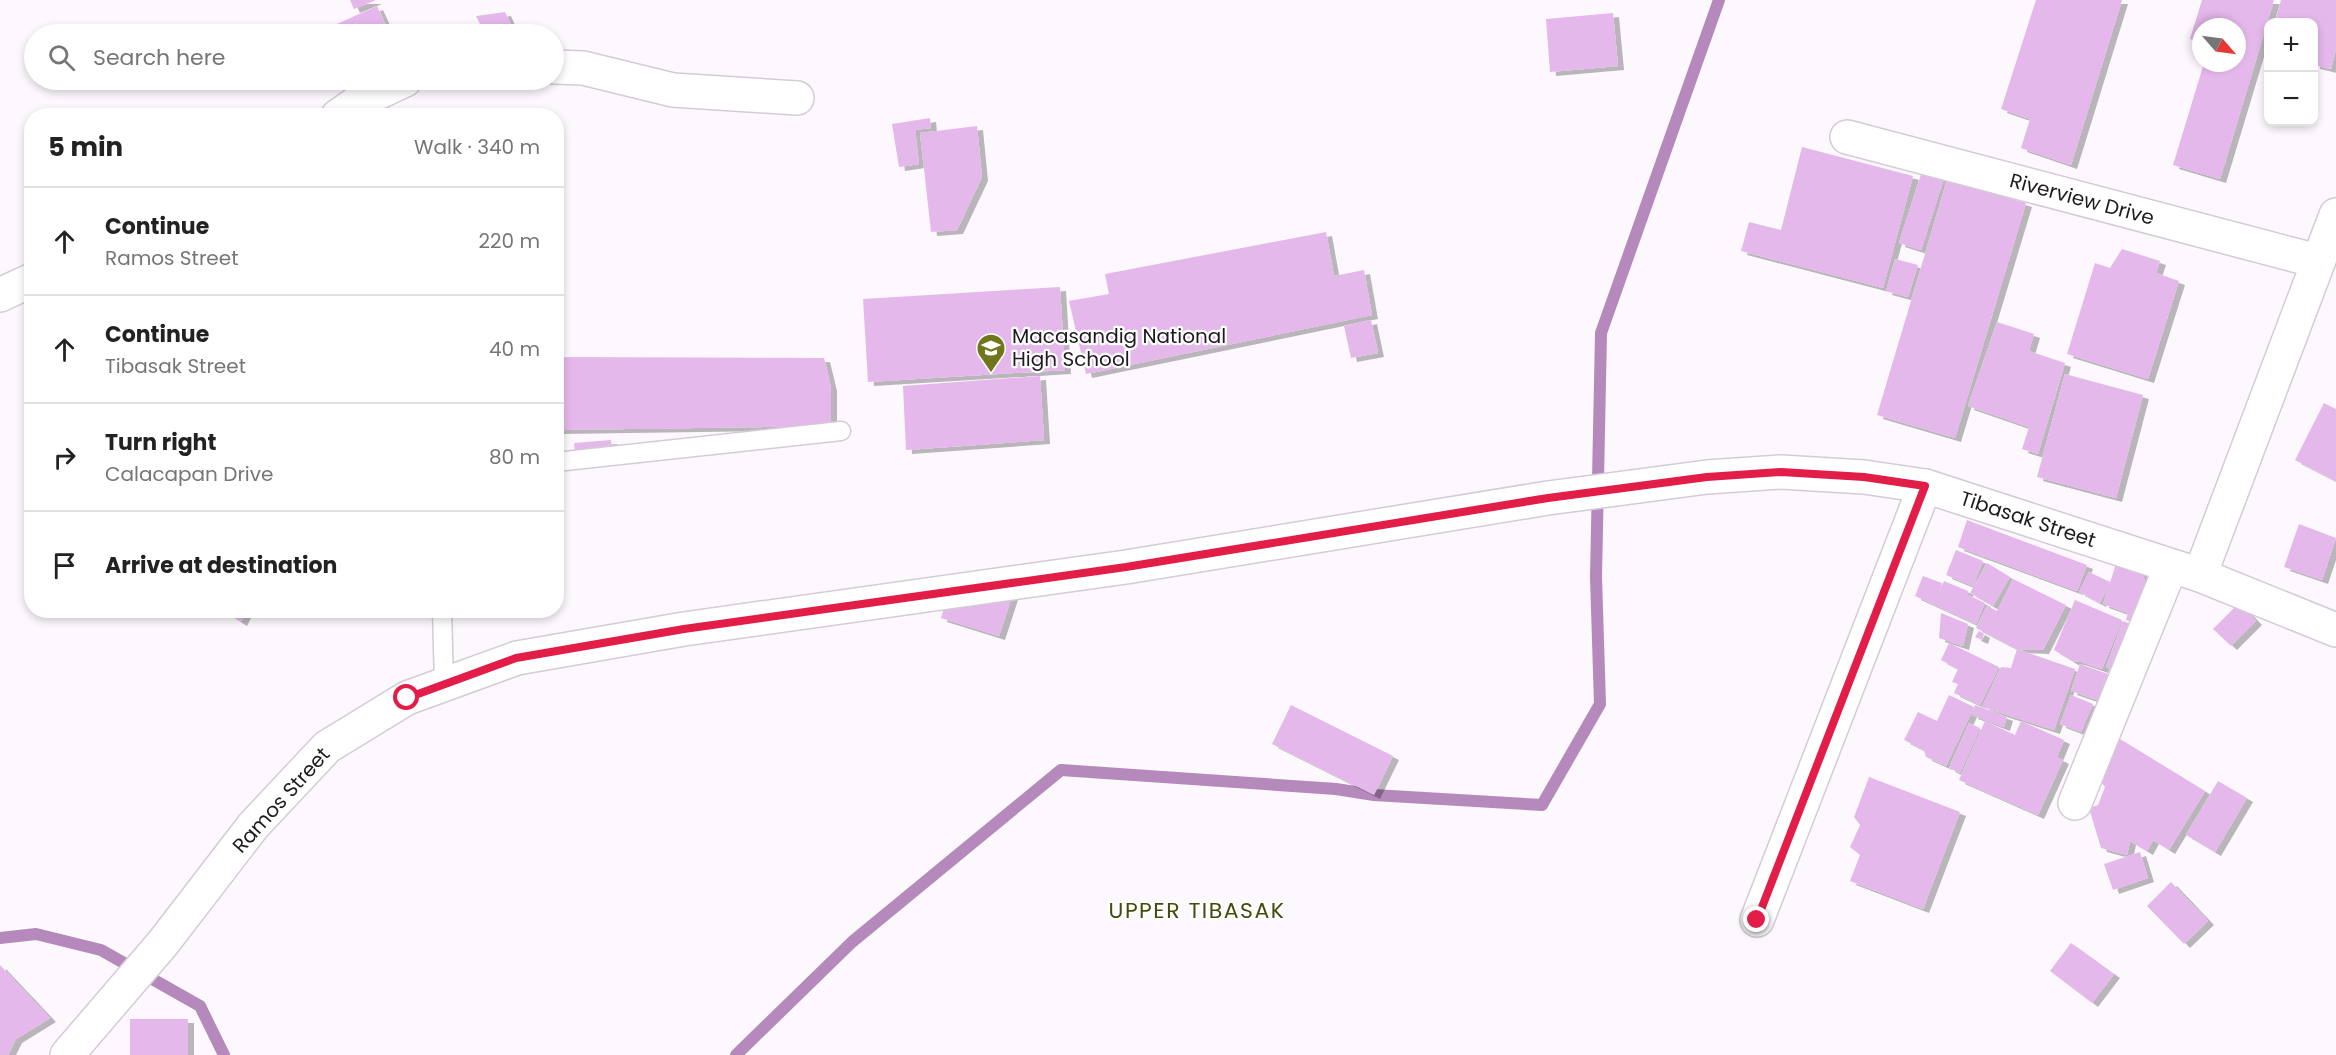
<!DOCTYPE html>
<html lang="en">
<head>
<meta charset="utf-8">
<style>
  :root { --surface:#fff; --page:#f2f2f2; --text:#222; --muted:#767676; --line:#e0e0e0 }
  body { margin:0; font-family:Poppins,sans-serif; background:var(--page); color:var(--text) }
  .controls { position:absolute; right:18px; top:18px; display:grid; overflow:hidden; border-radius:12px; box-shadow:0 3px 9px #0003 }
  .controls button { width:54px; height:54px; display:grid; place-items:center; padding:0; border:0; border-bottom:2px solid var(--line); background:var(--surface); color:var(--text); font:30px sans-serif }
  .compass { position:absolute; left:2192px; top:18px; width:54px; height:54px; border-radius:50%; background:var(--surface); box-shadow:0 3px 9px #0003; rotate:118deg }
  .stop { position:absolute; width:18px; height:18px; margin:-14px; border:4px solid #e11d48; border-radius:50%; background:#fff }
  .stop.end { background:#e11d48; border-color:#fff; box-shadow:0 2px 6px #0008 }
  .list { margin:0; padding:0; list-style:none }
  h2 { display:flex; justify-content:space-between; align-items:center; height:78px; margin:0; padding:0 24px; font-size:26px }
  h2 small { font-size:20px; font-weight:400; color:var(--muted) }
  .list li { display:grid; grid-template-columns:39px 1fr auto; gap:18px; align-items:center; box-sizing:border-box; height:108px; padding:0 24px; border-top:2px solid var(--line) }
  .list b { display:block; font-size:22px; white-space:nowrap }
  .list p { margin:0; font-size:20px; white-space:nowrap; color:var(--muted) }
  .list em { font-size:20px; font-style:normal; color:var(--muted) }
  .icon { flex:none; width:33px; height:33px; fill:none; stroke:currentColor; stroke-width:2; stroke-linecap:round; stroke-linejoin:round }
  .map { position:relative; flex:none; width:2336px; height:1055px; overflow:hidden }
  .search { position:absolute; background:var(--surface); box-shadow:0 3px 9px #0003; left:24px; top:24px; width:540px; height:66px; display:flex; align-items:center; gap:15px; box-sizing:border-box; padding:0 21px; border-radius:33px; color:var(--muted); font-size:22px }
  .panel { position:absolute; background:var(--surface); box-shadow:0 3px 9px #0003; left:24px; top:108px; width:540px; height:510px; border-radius:24px }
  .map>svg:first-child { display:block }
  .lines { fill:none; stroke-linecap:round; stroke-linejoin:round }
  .stream { stroke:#b589bb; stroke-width:12 }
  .building { fill:#e5b8eb; filter:url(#shadow) }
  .service-casing { stroke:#d5cbd7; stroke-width:21 }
  .minor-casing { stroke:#d5cbd7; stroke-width:36 }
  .tertiary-casing { stroke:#d5cbd7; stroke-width:36 }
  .service { stroke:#fff; stroke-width:18 }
  .minor { stroke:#fff; stroke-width:33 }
  .tertiary { stroke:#fff; stroke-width:33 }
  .route { stroke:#e11d48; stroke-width:8 }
  .labels { text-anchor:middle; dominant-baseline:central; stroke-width:4.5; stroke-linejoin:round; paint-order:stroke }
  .street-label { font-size:20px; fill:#1e1a1e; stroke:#fff }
  .poi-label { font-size:20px; fill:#1e1a1e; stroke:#fff; text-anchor:start }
  .quarter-label { font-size:22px; letter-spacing:1.5px; fill:#474a0c; stroke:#fff }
</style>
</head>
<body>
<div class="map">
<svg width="2336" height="1055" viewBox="0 0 2336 1055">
  <defs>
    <filter id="shadow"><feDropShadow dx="6" dy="4" stdDeviation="0" flood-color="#0004"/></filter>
  </defs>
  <rect width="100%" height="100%" fill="#fdf7fe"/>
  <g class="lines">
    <path class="stream" d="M 0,938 L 36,934 L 101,950 L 200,1006 L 224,1055
      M 736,1055 L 852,942 L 1061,770 L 1336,789 L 1374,795 L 1542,805 L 1600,704 L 1596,577 L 1601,333 L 1719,0"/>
  </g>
  <path class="building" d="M 350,0 L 376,0 L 354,9 Z
    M 2036,0 L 2122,0 L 2071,165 L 2021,148 L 2030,119 L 2001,109 Z
    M 2202,0 L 2274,0 L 2220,179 L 2173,165 L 2204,63 L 2237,63 L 2237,27 L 2201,27 L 2201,42 L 2190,39 Z
    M 2281,0 L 2336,0 L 2336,49 L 2331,69 L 2314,65 L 2314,22 L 2275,22 Z
    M 377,6 L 390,34 L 320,34 L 319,32 Z
    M 505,12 L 515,34 L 485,34 L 476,16 Z
    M 1613,13 L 1618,66 L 1550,72 L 1546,19 Z
    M 930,118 L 931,128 L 915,130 L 919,164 L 899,167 L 892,124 Z
    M 977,126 L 982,177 L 957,230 L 931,232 L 920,133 Z
    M 1802,147 L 1913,176 L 1883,288 L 1741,251 L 1749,222 L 1781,230 Z
    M 1925,162 L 1947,169 L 1921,250 L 1899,243 Z
    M 1947,180 L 2026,203 L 1955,438 L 1877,415 Z
    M 1326,232 L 1334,276 L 1364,270 L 1372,315 L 1086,374 L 1069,301 L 1109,294 L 1105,274 Z
    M 2122,249 L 2160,261 L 2156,273 L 2179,281 L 2148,379 L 2067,354 L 2095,263 L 2110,268 Z
    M 1895,259 L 1918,265 L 1908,297 L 1886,291 Z
    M 1060,287 L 1065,370 L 868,382 L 863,299 Z
    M 1371,320 L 1378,353 L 1351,358 L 1344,326 Z
    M 1997,322 L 2034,334 L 2029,351 L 2065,363 L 2038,454 L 2022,449 L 2029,427 L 1968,406 Z
    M 556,357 L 824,358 L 831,387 L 831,426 L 556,430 Z
    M 2065,374 L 2143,395 L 2116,498 L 2037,477 Z
    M 1040,376 L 1044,440 L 906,450 L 903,386 Z
    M 2324,403 L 2336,409 L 2336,481 L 2295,460 Z
    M 611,440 L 612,450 L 575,453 L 574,443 Z
    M 1967,520 L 2087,565 L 2077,591 L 1958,547 Z
    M 2299,524 L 2336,538 L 2322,580 L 2284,567 Z
    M 1956,550 L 1983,561 L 1973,586 L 1946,575 Z
    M 2117,561 L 2141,568 L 2149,596 L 2140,624 L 2126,620 L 2128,613 L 2103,604 Z
    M 1987,563 L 2010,577 L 1993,606 L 1970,593 Z
    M 2089,572 L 2110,582 L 2100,603 L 2079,592 Z
    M 1923,576 L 1942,583 L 1937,597 L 1944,581 L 1968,591 L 1966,594 L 1985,603 L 1976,624 L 1915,596 Z
    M 2013,579 L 2066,605 L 2043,650 L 2017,649 L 1976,628 L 1987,606 L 1997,611 Z
    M 1013,593 L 999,636 L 941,618 L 946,601 Z
    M 2075,600 L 2122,620 L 2102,669 L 2079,661 L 2074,662 L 2054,650 Z
    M 2239,603 L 2256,621 L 2231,646 L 2213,629 Z
    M 222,610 L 247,610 L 241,622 Z
    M 1941,613 L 1968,624 L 1963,646 L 1939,638 Z
    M 2123,621 L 2136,626 L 2119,672 L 2106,667 Z
    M 1979,631 L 1984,634 L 1982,640 L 1975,637 Z
    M 1949,643 L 1999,667 L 1980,705 L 1954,693 L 1958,684 L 1952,682 L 1958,669 L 1941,660 Z
    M 2017,649 L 2075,669 L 2054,730 L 1982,707 L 2001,667 L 2011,668 Z
    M 2080,664 L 2119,678 L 2109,704 L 2071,691 Z
    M 1949,695 L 1974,707 L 1946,766 L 1926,757 L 1924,750 L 1904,740 L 1918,712 L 1937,721 Z
    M 2071,695 L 2093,704 L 2081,732 L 2060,724 Z
    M 1291,705 L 1393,756 L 1374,795 L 1272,744 Z
    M 1975,705 L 2007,717 L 2004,727 L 1972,715 Z
    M 1985,721 L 2015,735 L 2021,721 L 2064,740 L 2057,757 L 2063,760 L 2038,815 L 1959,780 Z
    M 1969,723 L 1980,728 L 1960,773 L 1949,768 Z
    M 2120,739 L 2205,791 L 2169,850 L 2153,840 L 2147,851 L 2130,841 L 2127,855 L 2101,848 L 2089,808 L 2098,805 L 2105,787 L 2097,777 Z
    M 1869,777 L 1960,812 L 1923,909 L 1850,881 L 1860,855 L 1850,847 L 1860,825 L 1854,817 Z
    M 2218,781 L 2247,798 L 2215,852 L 2186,835 Z
    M 2140,852 L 2148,878 L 2113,890 L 2104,864 Z
    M 2171,882 L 2208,921 L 2184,944 L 2147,906 Z
    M 2071,943 L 2114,974 L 2092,1003 L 2050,971 Z
    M 0,965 L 50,1018 L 16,1039 L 8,1055 L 0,1055 Z
    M 130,1019 L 188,1019 L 188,1055 L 130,1055 Z"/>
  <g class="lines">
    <g class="service-casing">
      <path id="service" d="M 556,462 L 841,431
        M 442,610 L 444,685"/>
    </g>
    <g class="minor-casing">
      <path id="minor" d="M 554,67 L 583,68 L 673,90 L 797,98
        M 338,116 L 358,102 L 405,80
        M 1847,137 L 2317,261
        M 0,295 L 32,280
        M 2200,575 L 2336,215
        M 2075,803 L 2171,566
        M 1757,920 L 1925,486"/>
    </g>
    <g class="tertiary-casing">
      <path id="tertiary" d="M 67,1055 L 163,943 L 253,826 L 327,747 L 407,698 L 517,658 L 684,629 L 1126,567 L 1548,498 L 1707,477 L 1781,472 L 1864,477 L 1925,486 L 2200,575 L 2336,630"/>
    </g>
    <use href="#service" class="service"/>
    <use href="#minor" class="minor"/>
    <use href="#tertiary" class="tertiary"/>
  </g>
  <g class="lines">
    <path class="route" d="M 407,698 L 516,658 L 684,629 L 1126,567 L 1548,498 L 1707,477 L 1781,472 L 1864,477 L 1925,486 L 1757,920"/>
  </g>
  <defs>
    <g id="school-pin" transform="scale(1.5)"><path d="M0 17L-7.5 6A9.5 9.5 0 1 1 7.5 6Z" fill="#71751c" stroke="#fff"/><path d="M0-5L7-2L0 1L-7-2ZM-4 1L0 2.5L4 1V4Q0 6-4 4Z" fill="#fff"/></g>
  </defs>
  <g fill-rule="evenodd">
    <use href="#school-pin" x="991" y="348"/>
  </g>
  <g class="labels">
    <g class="street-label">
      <text transform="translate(2082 199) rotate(15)">Riverview Drive</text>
      <text transform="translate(2028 519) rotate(18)">Tibasak Street</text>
      <text transform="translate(281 800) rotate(-48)">Ramos Street</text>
    </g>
    <g class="poi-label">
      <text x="1012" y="336">Macasandig National<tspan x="1012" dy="23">High School</tspan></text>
    </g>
    <g class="quarter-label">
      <text x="1197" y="910">UPPER TIBASAK</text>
    </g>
  </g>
</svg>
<div class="controls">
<button>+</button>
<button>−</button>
</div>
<svg class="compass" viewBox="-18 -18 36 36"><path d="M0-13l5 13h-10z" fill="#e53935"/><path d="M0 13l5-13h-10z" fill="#767676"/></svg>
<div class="stop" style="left:407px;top:698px"></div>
<div class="stop end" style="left:1757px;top:920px"></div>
<div class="search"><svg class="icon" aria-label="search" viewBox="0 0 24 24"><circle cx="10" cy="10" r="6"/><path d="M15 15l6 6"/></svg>Search here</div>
<section class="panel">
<h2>5 min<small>Walk · 340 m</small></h2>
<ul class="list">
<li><svg class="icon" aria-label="ahead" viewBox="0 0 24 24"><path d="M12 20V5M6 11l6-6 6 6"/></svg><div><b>Continue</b><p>Ramos Street</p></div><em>220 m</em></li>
<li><svg class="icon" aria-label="ahead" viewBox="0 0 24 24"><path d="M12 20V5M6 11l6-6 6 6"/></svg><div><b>Continue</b><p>Tibasak Street</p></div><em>40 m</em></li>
<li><svg class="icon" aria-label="right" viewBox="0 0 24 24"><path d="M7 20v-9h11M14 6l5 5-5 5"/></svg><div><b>Turn right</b><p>Calacapan Drive</p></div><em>80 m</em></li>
<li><svg class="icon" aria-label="arrive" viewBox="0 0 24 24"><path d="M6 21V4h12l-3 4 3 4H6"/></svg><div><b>Arrive at destination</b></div></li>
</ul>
</section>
</div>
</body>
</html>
